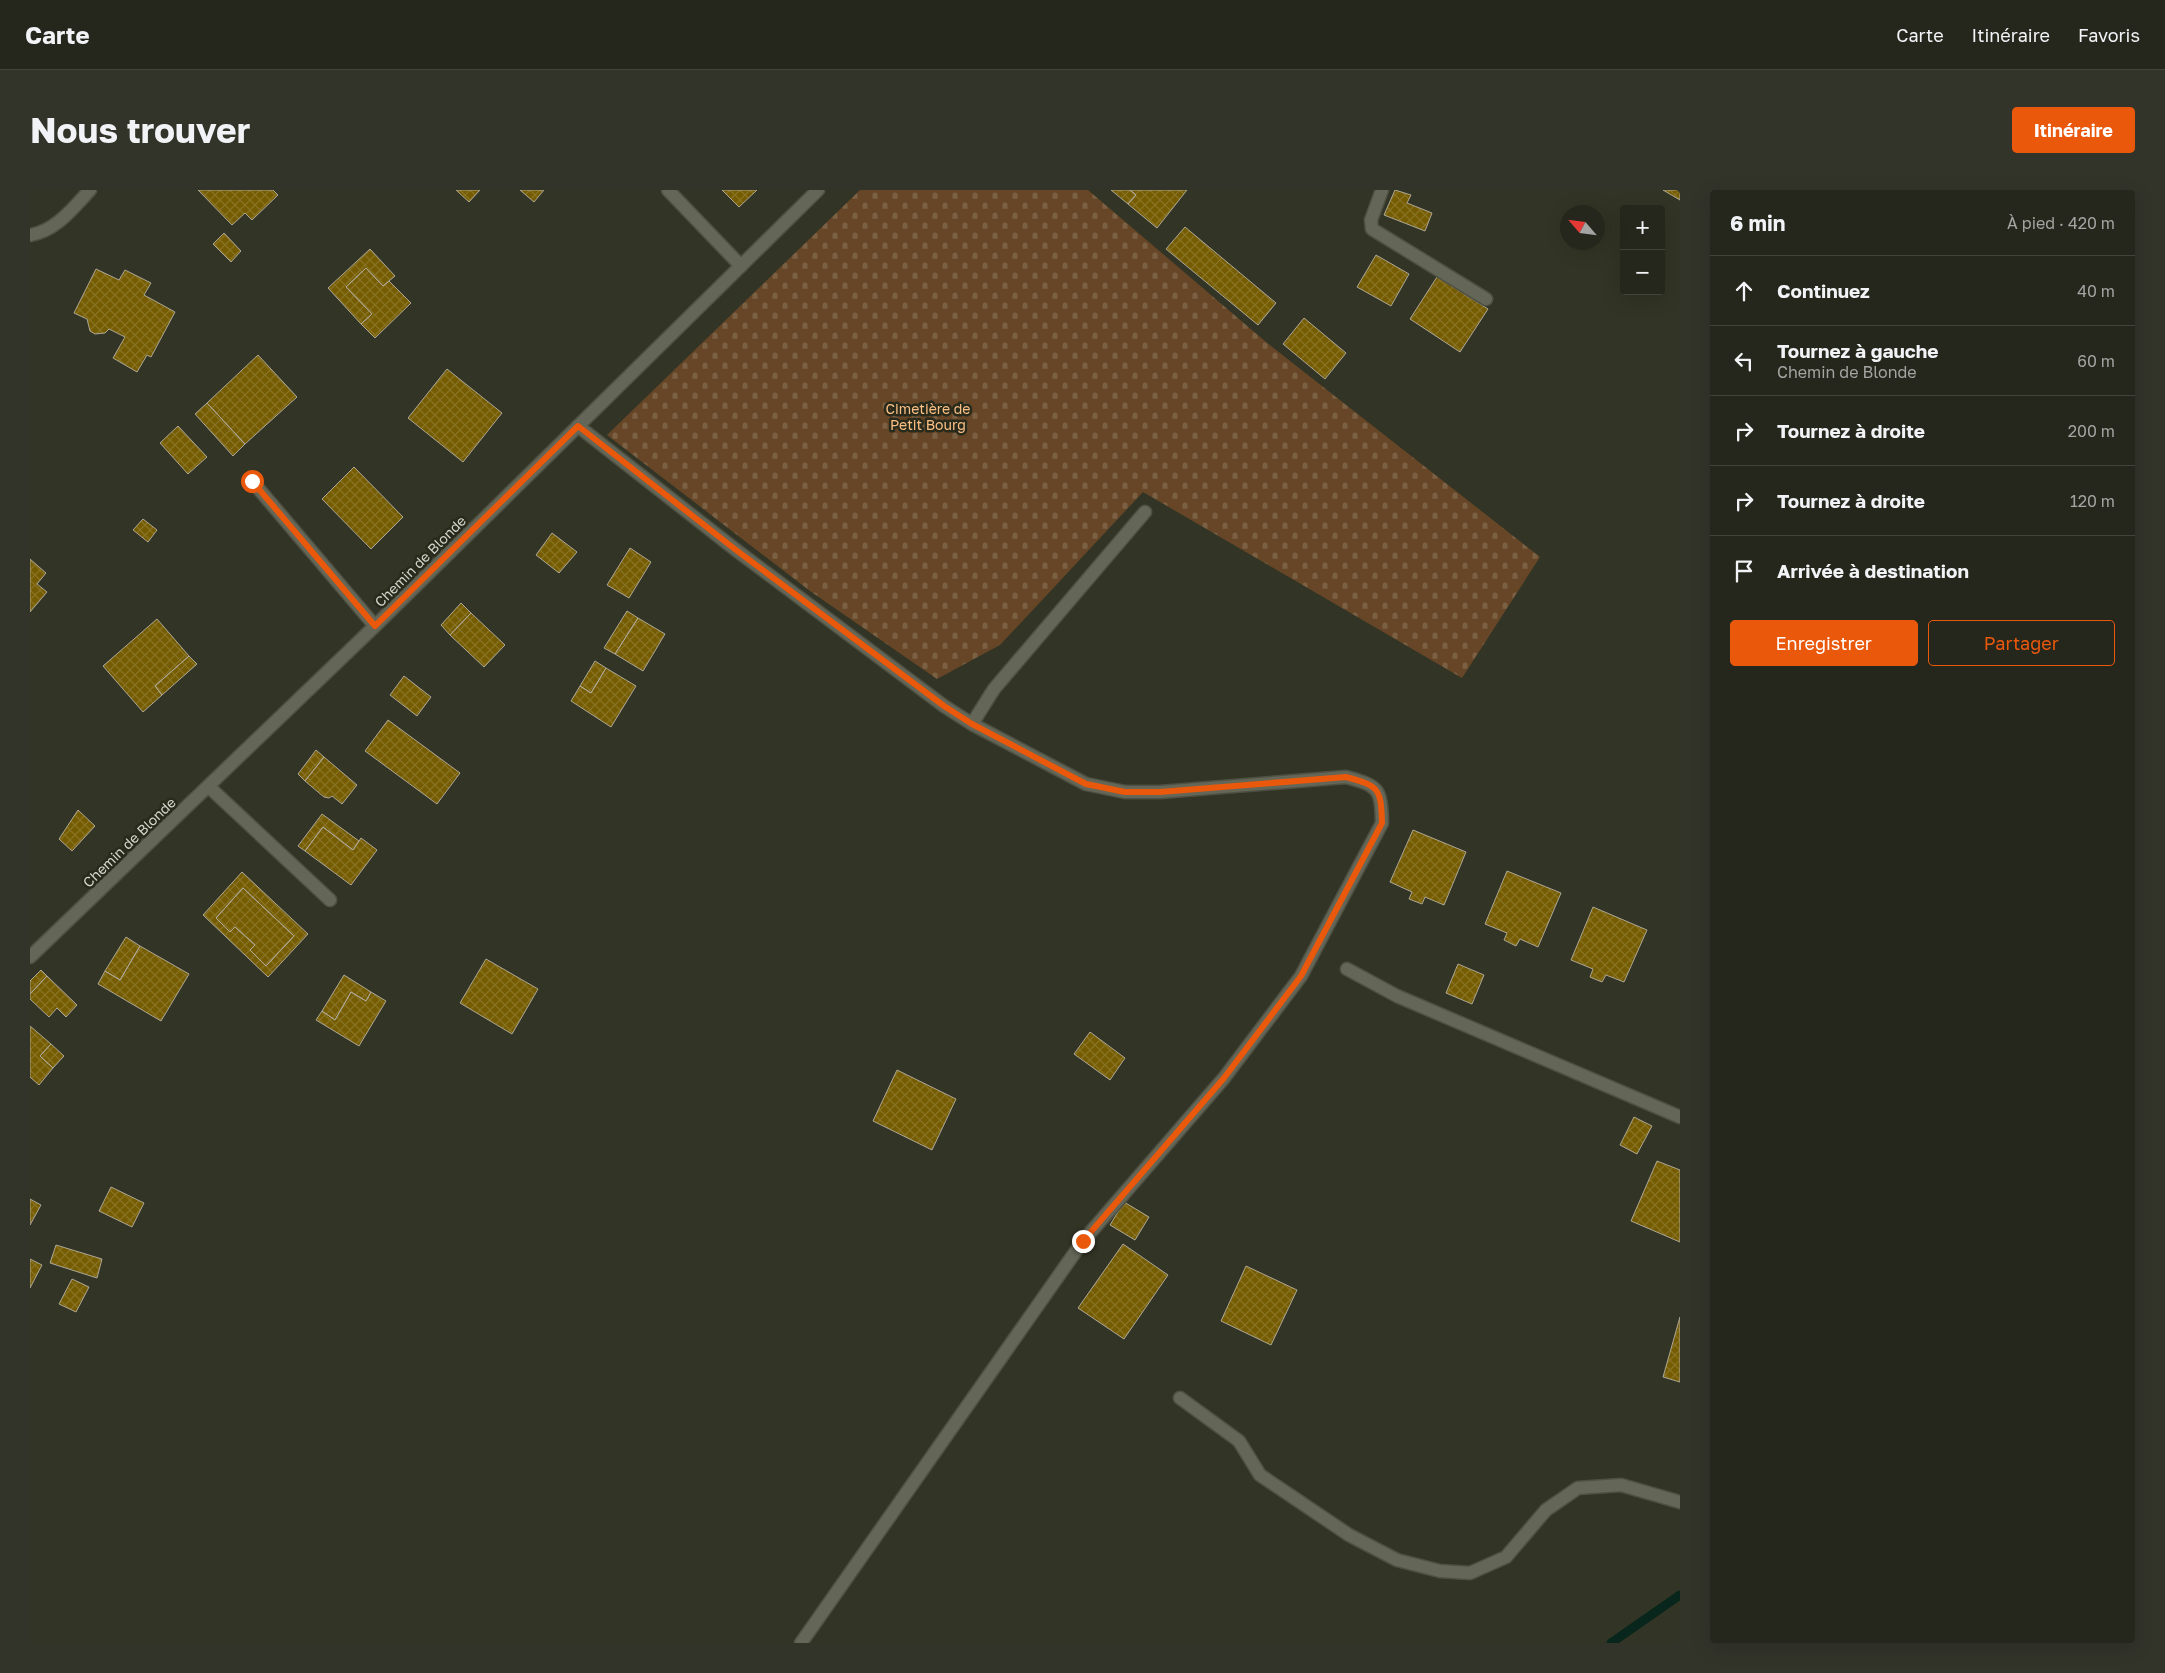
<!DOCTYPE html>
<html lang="fr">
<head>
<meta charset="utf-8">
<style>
  :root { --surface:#26271c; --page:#323329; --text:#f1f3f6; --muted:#a4a5a3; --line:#42443b; --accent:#ea580c }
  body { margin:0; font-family:"Golos Text",sans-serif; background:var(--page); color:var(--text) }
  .controls { position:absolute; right:15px; top:15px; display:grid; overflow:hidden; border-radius:5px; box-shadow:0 5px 20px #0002 }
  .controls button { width:45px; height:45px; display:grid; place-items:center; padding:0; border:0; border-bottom:1px solid var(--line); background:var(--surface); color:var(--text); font:25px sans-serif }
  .compass { position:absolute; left:1530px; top:15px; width:45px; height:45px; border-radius:50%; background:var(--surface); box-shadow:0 5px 20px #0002; rotate:298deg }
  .stop { position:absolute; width:15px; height:15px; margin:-11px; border:4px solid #ea580c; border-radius:50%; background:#fff }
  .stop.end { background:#ea580c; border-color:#fff; box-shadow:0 1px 5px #0008 }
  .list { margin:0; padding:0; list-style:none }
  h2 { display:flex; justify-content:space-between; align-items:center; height:65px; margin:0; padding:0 20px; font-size:21px }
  h2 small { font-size:16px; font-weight:400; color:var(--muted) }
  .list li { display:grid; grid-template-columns:32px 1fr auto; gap:15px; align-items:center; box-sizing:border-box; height:70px; padding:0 20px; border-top:1px solid var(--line) }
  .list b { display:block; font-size:19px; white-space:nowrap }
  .list p { margin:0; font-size:16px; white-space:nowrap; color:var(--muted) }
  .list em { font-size:16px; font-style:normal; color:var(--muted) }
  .actions { display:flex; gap:10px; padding:15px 20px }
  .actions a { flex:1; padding:11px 0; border:1px solid var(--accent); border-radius:5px; text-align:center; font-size:18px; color:var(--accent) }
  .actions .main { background:var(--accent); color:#fff }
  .icon { flex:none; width:28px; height:28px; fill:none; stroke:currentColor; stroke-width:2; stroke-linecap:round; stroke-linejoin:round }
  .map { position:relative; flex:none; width:1650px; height:1453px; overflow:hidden; border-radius:5px }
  header { display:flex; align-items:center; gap:30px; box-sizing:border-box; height:70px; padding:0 25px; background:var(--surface); border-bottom:1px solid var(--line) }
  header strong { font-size:24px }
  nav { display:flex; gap:28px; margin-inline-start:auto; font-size:18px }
  .intro { display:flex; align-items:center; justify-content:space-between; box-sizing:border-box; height:120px; padding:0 30px }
  h1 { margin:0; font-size:35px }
  .button { padding:12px 22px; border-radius:5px; background:var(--accent); color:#fff; font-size:18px; font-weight:700 }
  main { display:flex; gap:30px; padding:0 30px }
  aside { flex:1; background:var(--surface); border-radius:5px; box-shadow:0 5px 20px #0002 }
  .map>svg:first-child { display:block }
  .cemetery { fill:url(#cemetery-stones) }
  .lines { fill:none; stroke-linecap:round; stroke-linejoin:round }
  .stream { stroke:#09261c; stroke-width:9 }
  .building { fill:url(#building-cross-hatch); stroke:#ada796; fill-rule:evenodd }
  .lane-casing { stroke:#4e5043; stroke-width:15 }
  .street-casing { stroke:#4e5043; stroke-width:15 }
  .lane { stroke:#646757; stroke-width:12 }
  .street { stroke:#646757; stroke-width:12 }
  .route { stroke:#ea580c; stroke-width:6 }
  .labels { text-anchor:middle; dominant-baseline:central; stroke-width:5; stroke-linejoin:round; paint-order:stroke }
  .park-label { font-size:14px; fill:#fdc084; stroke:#282a1c }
  .street-label { font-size:14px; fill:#d3d5cc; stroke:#282a1c }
</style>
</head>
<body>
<header>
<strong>Carte</strong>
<nav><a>Carte</a><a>Itinéraire</a><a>Favoris</a></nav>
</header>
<div class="intro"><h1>Nous trouver</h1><a class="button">Itinéraire</a></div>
<main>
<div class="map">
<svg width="1650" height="1453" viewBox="0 0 1650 1453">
  <defs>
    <pattern id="cemetery-stones" width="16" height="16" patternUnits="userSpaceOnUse" patternTransform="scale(1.25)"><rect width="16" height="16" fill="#664626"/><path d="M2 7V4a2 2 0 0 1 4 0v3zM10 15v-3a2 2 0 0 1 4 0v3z" fill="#7b6044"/></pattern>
    <pattern id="building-cross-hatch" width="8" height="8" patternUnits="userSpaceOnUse" patternTransform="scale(1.25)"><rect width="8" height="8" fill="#755c00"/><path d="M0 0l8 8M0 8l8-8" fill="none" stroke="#887224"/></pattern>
  </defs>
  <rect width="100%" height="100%" fill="#323425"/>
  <path class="cemetery" d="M 830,0 L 1058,0 L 1236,152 L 1510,367 L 1432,488 L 1113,302 L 970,455 L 907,489 L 780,401 L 577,245 Z"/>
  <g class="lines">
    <path class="stream" d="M 1581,1453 L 1650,1405"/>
  </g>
  <path class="building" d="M 168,0 L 243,0 L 248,5 L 222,30 L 215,23 L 202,35 Z
    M 426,0 L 450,0 L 439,12 Z
    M 490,0 L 514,0 L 504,12 Z
    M 692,0 L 727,0 L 709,17 Z
    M 1081,0 L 1100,0 L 1106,5 L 1098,14 Z
    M 1100,0 L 1157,0 L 1127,38 L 1098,14 L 1106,5 Z
    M 1365,0 L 1381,5 L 1377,13 L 1402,23 L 1395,41 L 1354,25 Z
    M 1633,0 L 1650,0 L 1650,10 Z
    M 1155,37 L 1246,113 L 1228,135 L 1136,59 Z
    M 194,43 L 211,61 L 201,72 L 183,54 Z
    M 340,59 L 365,86 L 353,96 L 336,78 L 316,97 L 342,124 L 331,134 L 298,98 Z
    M 1346,65 L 1379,84 L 1361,116 L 1327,97 Z
    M 336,78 L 353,96 L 359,91 L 381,113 L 345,148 L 331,134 L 342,124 L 316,97 Z
    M 66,79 L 89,90 L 95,80 L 121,93 L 114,105 L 145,122 L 121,167 L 117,165 L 107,182 L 83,168 L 95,147 L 79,139 L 75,143 L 65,144 L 60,141 L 57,129 L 44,123 Z
    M 1407,87 L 1458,119 L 1430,162 L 1380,129 Z
    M 1274,128 L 1316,163 L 1295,189 L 1253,154 Z
    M 228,165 L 267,207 L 215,254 L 177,213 Z
    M 417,179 L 472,223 L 433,272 L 378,228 Z
    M 177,213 L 215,254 L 203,266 L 165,224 Z
    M 148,236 L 177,267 L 158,284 L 130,253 Z
    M 324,277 L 373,327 L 341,359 L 292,309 Z
    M 113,329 L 127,340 L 118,352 L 103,340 Z
    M 522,343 L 547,362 L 529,383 L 506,365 Z
    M 600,358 L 621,372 L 599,408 L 577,395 Z
    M 0,369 L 16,383 L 7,394 L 17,402 L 0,422 Z
    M 431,413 L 441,423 L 420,445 L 411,435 Z
    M 597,421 L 608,428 L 585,464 L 574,458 Z
    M 441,423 L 475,455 L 454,477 L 420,445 Z
    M 608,428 L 635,444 L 613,481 L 585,464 Z
    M 127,429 L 159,466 L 125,496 L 132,505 L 113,522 L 73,476 Z
    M 159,466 L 167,474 L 132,505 L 125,496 Z
    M 565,471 L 576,478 L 561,503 L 550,496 Z
    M 576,478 L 606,496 L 581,537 L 541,511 L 550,496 L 561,503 Z
    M 374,486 L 401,507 L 387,526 L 360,505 Z
    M 358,530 L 430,583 L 407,614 L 335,561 Z
    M 286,560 L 294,567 L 275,591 L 268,584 Z
    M 294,567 L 327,595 L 312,614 L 302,606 L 299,608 L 294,607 L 275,591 Z
    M 48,620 L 65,636 L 42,661 L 29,649 Z
    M 292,624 L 329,651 L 323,660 L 293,637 L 275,661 L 268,656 Z
    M 293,637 L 323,660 L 331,648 L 347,660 L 321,695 L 275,661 Z
    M 1383,640 L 1436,662 L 1414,715 L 1395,707 L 1392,714 L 1379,709 L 1382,702 L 1360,692 Z
    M 1477,681 L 1531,703 L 1508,757 L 1490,749 L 1486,756 L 1474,750 L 1477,743 L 1455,734 Z
    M 212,682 L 278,744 L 238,787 L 173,725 ZM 213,698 L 264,746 L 236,776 L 220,760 L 225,755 L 205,737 L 200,742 L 186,728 Z
    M 213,698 L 264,746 L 236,776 L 220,760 L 225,755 L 205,737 L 200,742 L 186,728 Z
    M 1563,717 L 1617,740 L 1594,792 L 1576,785 L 1572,792 L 1560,787 L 1563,779 L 1541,770 Z
    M 96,747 L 110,756 L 90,790 L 75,781 Z
    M 110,756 L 159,784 L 131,831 L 68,794 L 75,781 L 90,790 Z
    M 456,769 L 508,799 L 482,844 L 430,813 Z
    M 1428,774 L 1454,785 L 1442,814 L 1416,803 Z
    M 11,780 L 17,786 L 0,804 L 0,791 Z
    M 314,785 L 341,802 L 336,811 L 321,802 L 305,830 L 292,821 Z
    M 17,786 L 47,815 L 36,827 L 27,818 L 19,827 L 0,809 L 0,804 Z
    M 321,802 L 336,811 L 341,802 L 356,811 L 329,856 L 286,830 L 292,821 L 305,830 Z
    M 0,836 L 21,854 L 10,866 L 23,878 L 9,895 L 0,887 Z
    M 1060,842 L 1095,868 L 1080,890 L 1044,864 Z
    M 21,854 L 34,866 L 23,878 L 10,866 Z
    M 867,880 L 926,909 L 902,960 L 843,931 Z
    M 1604,927 L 1622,936 L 1607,964 L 1590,955 Z
    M 1627,971 L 1650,980 L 1650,1052 L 1601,1031 Z
    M 81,997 L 114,1013 L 102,1037 L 69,1021 Z
    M 0,1009 L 11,1015 L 0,1035 Z
    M 1094,1012 L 1119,1027 L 1105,1050 L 1080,1035 Z
    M 1093,1054 L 1138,1085 L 1094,1149 L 1048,1118 Z
    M 26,1055 L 72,1069 L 67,1088 L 20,1073 Z
    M 0,1069 L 12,1075 L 0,1098 Z
    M 1216,1076 L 1267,1100 L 1241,1155 L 1191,1131 Z
    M 42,1089 L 59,1097 L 46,1122 L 29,1114 Z
    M 1650,1127 L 1650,1192 L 1633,1187 Z"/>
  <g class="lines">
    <g class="lane-casing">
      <path id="lane" d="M 638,0 L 711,76
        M 0,45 C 26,41 43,18 60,0
        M 548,236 L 706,360 L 914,516 L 942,534 L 1056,594 L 1095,602 L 1130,602 L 1316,587 C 1349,596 1351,598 1352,633 L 1271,786 L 1194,888 L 1053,1051 L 771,1453
        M 222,291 L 345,436
        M 942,534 L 964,499 L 1115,322"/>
    </g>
    <g class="street-casing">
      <path id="street" d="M 1352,0 L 1341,30 L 1342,39 L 1456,109
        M 178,596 L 300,710
        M 0,767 L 345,436 L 788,0
        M 1317,779 L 1367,806 L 1650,927
        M 1150,1208 L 1209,1251 L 1230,1285 L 1319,1345 L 1367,1370 L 1410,1381 L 1440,1383 L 1476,1367 L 1516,1320 L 1548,1298 L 1591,1295 L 1650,1312"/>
    </g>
    <use href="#lane" class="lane"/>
    <use href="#street" class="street"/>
  </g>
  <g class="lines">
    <path class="route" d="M 222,291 L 345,436 L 548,236 L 706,360 L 914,516 L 942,534 L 1056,594 L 1095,602 L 1130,602 L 1316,587 C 1349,596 1351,598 1352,633 L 1271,786 L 1194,888 L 1053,1051"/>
  </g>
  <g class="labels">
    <g class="park-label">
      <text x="898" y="218">Cimetière de<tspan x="898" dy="16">Petit Bourg</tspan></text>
    </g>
    <g class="street-label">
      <text transform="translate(390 371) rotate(-45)">Chemin de Blonde</text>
      <text transform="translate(99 652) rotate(-44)">Chemin de Blonde</text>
    </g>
  </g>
</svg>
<div class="controls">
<button>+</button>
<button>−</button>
</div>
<svg class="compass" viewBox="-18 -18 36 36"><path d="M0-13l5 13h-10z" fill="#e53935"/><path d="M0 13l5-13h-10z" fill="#a4a5a3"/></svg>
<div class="stop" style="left:222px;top:291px"></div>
<div class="stop end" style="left:1053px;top:1051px"></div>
</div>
<aside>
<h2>6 min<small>À pied · 420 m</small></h2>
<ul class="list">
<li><svg class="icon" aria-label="ahead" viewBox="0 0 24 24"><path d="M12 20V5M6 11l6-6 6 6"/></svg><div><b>Continuez</b></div><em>40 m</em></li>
<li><svg class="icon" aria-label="left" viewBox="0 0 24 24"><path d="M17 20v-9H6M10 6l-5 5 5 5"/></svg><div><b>Tournez à gauche</b><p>Chemin de Blonde</p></div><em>60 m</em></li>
<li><svg class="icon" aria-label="right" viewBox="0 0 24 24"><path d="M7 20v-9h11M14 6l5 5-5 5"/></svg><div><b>Tournez à droite</b></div><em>200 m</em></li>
<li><svg class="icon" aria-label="right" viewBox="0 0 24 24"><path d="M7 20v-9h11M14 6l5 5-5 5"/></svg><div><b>Tournez à droite</b></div><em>120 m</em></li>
<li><svg class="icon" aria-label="arrive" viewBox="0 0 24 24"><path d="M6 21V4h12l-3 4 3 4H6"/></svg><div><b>Arrivée à destination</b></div></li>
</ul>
<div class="actions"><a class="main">Enregistrer</a><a>Partager</a></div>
</aside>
</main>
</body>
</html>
